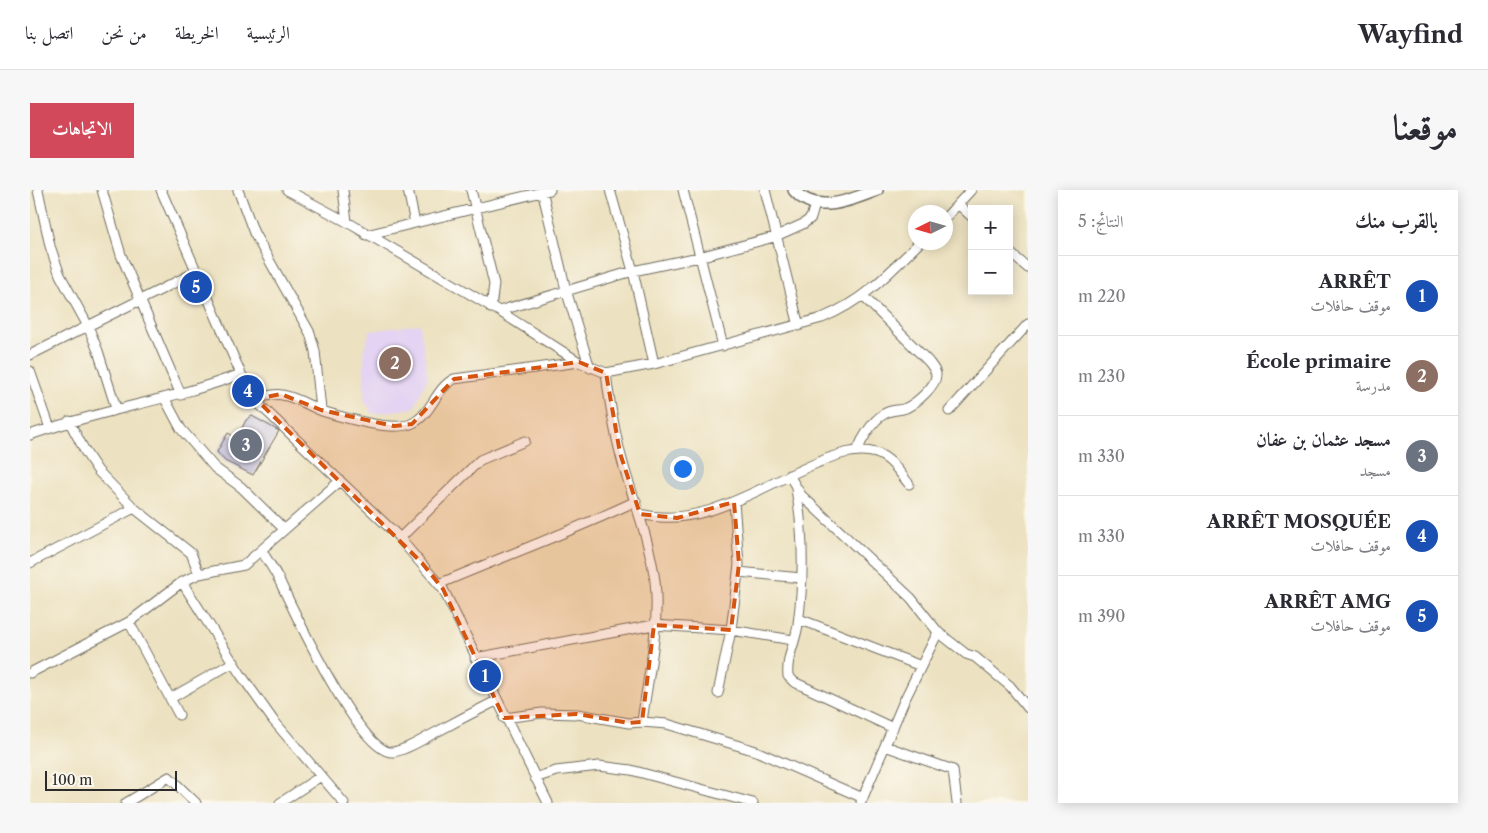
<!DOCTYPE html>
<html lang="ar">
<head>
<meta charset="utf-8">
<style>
  :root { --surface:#fff; --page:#f7f7f7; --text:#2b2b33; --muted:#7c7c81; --line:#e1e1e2; --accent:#d1495b }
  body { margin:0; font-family:"Libre Caslon Text",Amiri,serif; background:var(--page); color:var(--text); direction:rtl }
  .controls { position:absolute; right:15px; top:15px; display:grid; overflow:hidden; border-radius:0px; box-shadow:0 2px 12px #0003 }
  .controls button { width:45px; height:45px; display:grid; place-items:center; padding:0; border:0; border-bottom:1px solid var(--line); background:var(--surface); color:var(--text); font:25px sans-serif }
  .compass { position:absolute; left:878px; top:15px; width:45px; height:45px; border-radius:50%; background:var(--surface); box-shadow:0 2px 12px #0003; rotate:265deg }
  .scale { position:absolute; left:15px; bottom:12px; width:132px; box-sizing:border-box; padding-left:5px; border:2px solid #2b2b2b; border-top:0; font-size:14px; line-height:18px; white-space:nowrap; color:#2b2b2b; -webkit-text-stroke:4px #fbf7ec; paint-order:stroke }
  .you { position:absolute; left:652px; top:278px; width:18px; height:18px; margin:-12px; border:4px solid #fff; border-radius:50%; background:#1a73e8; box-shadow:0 0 0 8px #1a73e833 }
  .badge { display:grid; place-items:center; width:32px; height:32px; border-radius:50%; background:var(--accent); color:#fff; font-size:16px; font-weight:700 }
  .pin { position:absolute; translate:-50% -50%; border:2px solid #fff; box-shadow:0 1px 5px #0006 }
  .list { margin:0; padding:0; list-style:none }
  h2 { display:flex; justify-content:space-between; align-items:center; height:65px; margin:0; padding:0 20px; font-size:21px }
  h2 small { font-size:16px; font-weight:400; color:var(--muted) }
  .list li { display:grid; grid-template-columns:32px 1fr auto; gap:15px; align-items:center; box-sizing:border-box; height:80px; padding:0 20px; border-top:1px solid var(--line) }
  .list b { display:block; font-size:19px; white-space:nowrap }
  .list p { margin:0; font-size:16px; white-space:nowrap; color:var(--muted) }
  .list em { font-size:16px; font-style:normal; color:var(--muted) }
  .map { position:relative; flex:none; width:998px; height:613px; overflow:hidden; direction:ltr; border-radius:0px }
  header { display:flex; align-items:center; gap:30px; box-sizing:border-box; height:70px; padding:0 25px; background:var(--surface); border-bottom:1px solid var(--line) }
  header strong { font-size:24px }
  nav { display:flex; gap:28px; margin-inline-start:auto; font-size:18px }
  .intro { display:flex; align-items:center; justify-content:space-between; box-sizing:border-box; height:120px; padding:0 30px }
  h1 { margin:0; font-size:35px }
  .button { padding:12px 22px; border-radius:0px; background:var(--accent); color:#fff; font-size:18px; font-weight:700 }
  main { display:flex; gap:30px; padding:0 30px }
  aside { flex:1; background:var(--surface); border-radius:0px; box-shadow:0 2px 12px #0003 }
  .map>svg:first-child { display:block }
  .built { fill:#e4d3f2 }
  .building { fill:#aaa5d0 }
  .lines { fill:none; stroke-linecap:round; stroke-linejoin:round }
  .minor-casing { stroke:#6f6b5f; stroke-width:11 }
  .major-casing { stroke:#6f6b5f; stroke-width:14 }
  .minor { stroke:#fff; stroke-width:9 }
  .major { stroke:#fff; stroke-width:11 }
  .marked { fill:#d5540f; fill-opacity:0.2; stroke:#d5540f; stroke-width:4; stroke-dasharray:10 6; stroke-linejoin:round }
</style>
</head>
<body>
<header>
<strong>Wayfind</strong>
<nav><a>الرئيسية</a><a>الخريطة</a><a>من نحن</a><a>اتصل بنا</a></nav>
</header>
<div class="intro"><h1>موقعنا</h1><a class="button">الاتجاهات</a></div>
<main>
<aside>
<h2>بالقرب منك<small>النتائج: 5</small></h2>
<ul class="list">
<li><span class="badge" style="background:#1a4fb4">1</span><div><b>ARRÊT</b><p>موقف حافلات</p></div><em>220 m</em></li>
<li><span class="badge" style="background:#8d6e63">2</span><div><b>École primaire</b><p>مدرسة</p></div><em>230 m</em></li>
<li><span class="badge" style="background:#6b7280">3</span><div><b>مسجد عثمان بن عفان</b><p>مسجد</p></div><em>330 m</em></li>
<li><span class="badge" style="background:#1a4fb4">4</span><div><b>ARRÊT MOSQUÉE</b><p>موقف حافلات</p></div><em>330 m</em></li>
<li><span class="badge" style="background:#1a4fb4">5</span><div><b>ARRÊT AMG</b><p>موقف حافلات</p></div><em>390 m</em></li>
</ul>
</aside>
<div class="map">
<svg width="998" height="613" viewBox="0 0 998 613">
  <rect width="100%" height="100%" fill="#fbf7ec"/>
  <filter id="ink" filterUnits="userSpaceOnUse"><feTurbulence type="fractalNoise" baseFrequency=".02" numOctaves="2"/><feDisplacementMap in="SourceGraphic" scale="10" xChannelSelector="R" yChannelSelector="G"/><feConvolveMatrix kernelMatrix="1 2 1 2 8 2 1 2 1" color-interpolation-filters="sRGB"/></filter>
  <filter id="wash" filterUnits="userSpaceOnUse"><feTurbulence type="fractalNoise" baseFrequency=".0096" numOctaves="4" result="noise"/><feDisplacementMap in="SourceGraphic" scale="20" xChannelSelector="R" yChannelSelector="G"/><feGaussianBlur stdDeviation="1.12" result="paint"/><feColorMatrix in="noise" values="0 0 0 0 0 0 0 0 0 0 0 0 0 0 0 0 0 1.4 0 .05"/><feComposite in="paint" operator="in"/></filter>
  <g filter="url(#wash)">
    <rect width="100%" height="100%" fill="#ece1c0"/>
    <path class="built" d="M 390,134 L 398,187 L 384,218 L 341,224 L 340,218 L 334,212 L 334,158 L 340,141 Z"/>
    <g id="blocks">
      <path class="building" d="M 222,226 L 249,241 L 223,285 L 195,271 L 187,262 L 198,243 L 207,248 L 216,230 Z"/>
    </g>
  </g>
  <g filter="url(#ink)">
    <use href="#blocks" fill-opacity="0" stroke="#6f6b5f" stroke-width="1"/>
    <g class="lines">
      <g class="minor-casing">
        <path id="minor" d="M 8,0 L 20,56 L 30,85 L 58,136 L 68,161 L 86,218
          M 72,0 L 91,65 L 151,205
          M 131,0 L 211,184 L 229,214 L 365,343 L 413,399 L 518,613
          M 208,0 L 224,43 L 280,143 L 285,161 L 291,220
          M 257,0 L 317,32 L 469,121 L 549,172 L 576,183 L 624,174 L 792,128 C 835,110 858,84 890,52
          M 313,0 L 317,32
          M 378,0 L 385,33
          M 441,0 L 464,94 L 461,118
          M 512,0 L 536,100 L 560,178
          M 580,0 L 603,81 L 624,174
          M 653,0 L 693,156
          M 735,0 L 769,136
          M 928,14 L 942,27
          M 916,27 L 941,0
          M 336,45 L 520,0
          M 979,62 L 998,78
          M 469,121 L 603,81 L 669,67 L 744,47 L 773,34 L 781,28 L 785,14
          M 0,165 L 166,82
          M 0,181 L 20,238
          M 576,183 C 580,217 586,251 596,284 C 607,319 620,354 625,391 C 630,437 618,486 612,532
          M 135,209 L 151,239 L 185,278 L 211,297 L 254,339
          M 226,209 C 234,207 244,203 252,205 C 266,207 279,216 292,221 C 312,227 364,243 383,233 C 402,223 406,198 424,189 L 549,172
          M 919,221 L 998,134
          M 39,231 L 56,263 L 68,281 L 104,318 L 161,363 L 169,384
          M 0,245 C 70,220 142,210 211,184
          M 827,261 C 832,249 842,231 854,224 C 861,219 869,221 876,218 C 886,213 907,196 906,184 C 905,179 901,175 898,171 L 833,106
          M 759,285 L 771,305 L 881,408 L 908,442 L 936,464 L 945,467 L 980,496 L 998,518
          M 766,299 C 774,344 774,388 768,434 C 766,452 756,467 758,486 L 764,492 L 863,538
          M 610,324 C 672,340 732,295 787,273 C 805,265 826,257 846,263 C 861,268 869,282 879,294
          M 370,348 L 450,270 L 495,251
          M 232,361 C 238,372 246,382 251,394 C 264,421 331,566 363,562 C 376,560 390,551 401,545 C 423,533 444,522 466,511
          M 0,373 L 104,318
          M 708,382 L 772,388
          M 152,392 L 211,485 L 243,530 L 314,613
          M 409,394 C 474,366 541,342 606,311
          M 769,429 L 891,476
          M 99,432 L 149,525
          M 445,468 L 624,435 L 701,440 L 763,450
          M 0,483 L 99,432 L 152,392 L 169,384 L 214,375 L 310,291
          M 688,503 L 701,440 L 709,374 L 704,312
          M 141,508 L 204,472
          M 474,528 L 512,523 L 547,524 L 599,533 L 612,532 L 637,534 L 726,561 L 833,608
          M 855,556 L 923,580 L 927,613
          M 505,588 L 526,581 L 569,576 L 601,580 L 723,613
          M 831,612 L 874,511 L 908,442
          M 96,613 L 139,587 L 166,613
          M 250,613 L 291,586"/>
      </g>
      <g class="major-casing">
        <path id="major" d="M 764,0 C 785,26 821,10 847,0"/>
      </g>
      <use href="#minor" class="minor"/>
      <use href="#major" class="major"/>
    </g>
  </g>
  <path class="marked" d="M 549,172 L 576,183 L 590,263 L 610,324 L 647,328 L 704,312 L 709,374 L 701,440 L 624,435 L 612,532 L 599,533 L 547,524 L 474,528 L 413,399 L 392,373 L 226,209 L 251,204 L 291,220 L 364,236 L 382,234 L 424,189 Z"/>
</svg>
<div class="controls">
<button>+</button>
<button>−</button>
</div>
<svg class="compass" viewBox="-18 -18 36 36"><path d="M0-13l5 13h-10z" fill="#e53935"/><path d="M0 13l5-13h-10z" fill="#7c7c81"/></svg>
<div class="scale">100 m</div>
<div class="you"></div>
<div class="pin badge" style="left:455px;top:486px;background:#1a4fb4">1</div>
<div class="pin badge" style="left:365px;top:173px;background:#8d6e63">2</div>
<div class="pin badge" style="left:216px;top:255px;background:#6b7280">3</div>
<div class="pin badge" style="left:218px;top:201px;background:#1a4fb4">4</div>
<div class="pin badge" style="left:166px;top:97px;background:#1a4fb4">5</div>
</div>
</main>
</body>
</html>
